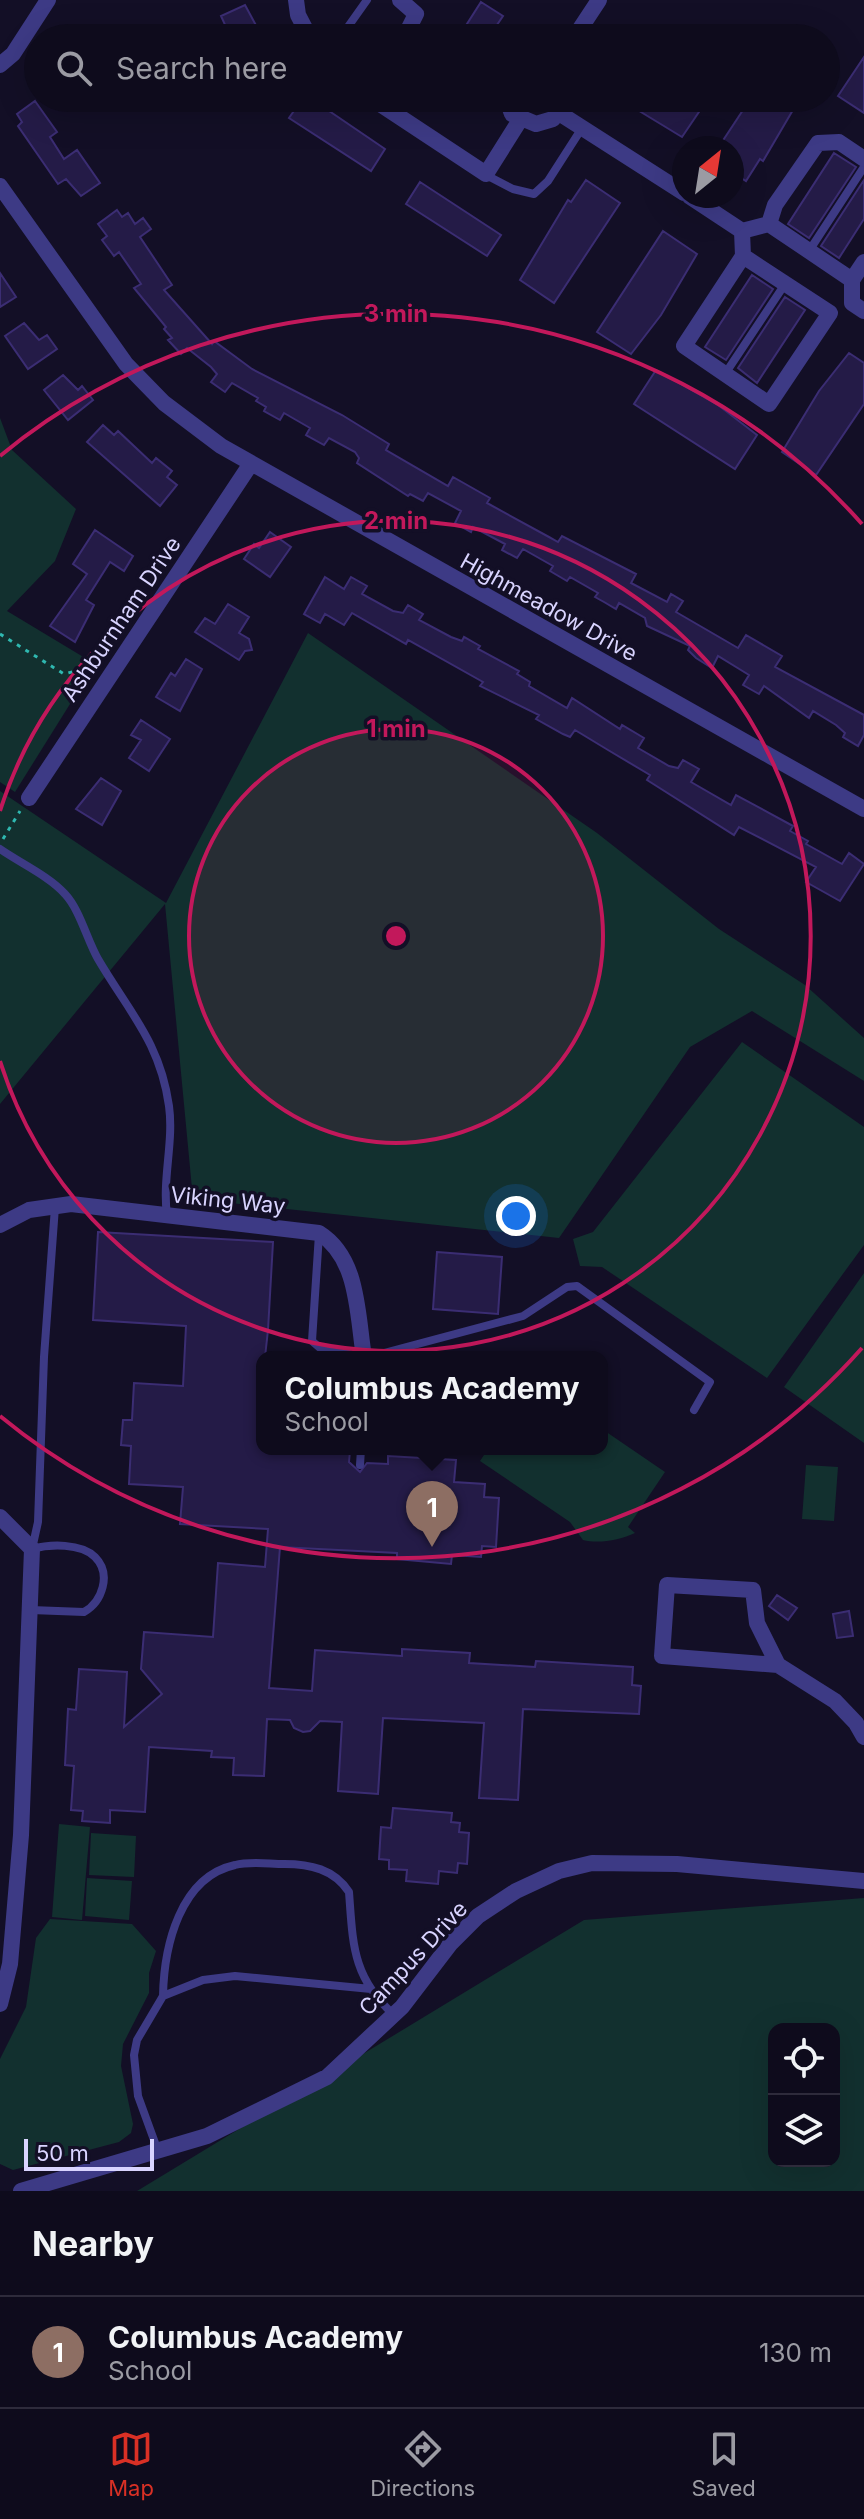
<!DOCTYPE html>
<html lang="en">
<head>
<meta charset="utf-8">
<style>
  :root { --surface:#0e0b1c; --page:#1c1929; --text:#f1f3f6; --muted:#9b9ba3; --line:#2e2b3b; --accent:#d93025 }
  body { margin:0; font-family:Inter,sans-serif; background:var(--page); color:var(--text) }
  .controls { position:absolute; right:24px; bottom:24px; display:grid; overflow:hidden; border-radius:16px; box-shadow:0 8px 32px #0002 }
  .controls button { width:72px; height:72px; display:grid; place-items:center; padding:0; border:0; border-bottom:2px solid var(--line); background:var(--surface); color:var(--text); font:40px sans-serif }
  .compass { position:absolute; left:672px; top:136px; width:72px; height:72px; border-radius:50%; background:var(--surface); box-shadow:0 8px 32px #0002; rotate:30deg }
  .scale { position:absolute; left:24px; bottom:20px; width:130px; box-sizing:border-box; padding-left:8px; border:4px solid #d9d4ff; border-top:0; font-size:22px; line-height:28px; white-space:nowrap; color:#d9d4ff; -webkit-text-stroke:6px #130f26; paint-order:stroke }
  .you { position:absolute; left:516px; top:1216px; width:28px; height:28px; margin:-20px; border:6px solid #fff; border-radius:50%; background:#1a73e8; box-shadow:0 0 0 12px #1a73e833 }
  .badge { display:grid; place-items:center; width:52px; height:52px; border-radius:50%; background:var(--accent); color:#fff; font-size:26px; font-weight:700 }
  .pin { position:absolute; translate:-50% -66px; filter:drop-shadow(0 2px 4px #0008) }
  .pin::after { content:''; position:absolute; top:42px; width:28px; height:24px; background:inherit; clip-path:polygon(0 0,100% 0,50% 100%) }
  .popup { position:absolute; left:256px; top:1351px; width:352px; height:104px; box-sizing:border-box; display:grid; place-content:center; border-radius:16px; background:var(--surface); filter:drop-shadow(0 2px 6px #0005); font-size:26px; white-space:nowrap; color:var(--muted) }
  .popup b { font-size:30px; color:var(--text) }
  .popup::after { content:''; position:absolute; left:50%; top:100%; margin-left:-16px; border:16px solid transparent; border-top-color:var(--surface) }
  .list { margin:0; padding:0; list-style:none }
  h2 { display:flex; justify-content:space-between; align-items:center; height:104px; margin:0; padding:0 32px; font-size:34px }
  h2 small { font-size:26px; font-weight:400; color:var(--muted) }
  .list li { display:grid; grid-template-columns:52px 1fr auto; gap:24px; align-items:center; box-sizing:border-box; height:112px; padding:0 32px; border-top:2px solid var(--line) }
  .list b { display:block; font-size:30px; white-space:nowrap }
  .list p { margin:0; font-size:26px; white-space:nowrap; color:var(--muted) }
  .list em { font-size:26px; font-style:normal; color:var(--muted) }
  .icon { flex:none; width:44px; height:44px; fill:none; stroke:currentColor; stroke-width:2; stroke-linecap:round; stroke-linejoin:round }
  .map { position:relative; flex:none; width:864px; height:2191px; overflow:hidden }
  .search { position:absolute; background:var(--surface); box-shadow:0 8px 32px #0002; left:24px; right:24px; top:24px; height:88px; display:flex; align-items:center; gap:20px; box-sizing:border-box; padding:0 28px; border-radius:44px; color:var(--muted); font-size:30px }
  .sheet { height:216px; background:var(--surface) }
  nav { display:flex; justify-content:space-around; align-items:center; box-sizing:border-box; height:112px; border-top:2px solid var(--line); background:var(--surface); font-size:22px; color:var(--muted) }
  nav a { display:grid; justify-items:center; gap:4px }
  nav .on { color:var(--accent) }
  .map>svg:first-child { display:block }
  .green { fill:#12302f; fill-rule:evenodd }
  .building { fill:#241b47; stroke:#3b2d73; stroke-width:2 }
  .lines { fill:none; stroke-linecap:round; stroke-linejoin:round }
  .path { stroke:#2fb8b0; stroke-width:3; stroke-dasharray:4 6; stroke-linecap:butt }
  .lane { stroke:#3d3a85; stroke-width:8 }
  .street { stroke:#3d3a85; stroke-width:16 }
  .ring { fill:none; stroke:#c2185b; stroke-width:4 }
  .labels { text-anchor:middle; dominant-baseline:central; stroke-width:7; stroke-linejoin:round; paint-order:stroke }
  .street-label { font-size:22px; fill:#d9d4ff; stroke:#130f26 }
  .centre { fill:#c2185b; stroke:#130f26; stroke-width:4 }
  .ring-label { font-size:24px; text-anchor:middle; font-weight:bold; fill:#c2185b; stroke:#130f26; stroke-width:7; stroke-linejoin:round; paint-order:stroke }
</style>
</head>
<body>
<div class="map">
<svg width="864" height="2191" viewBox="0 0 864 2191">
  <rect width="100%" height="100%" fill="#130f26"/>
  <path class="green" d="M 0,418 L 12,450 L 76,509 L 55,561 L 7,611 L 95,664 L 15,792 L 0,782 Z
    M 308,633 L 597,833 L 719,929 L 805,985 L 864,1038 L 864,1081 L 752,1011 L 690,1047 L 559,1238 L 193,1199 L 165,904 L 0,1104 L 0,791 L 166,903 Z
    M 742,1042 L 864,1127 L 864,1245 L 767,1378 L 602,1267 L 580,1266 L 573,1239 L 593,1232 Z
    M 864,1273 L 864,1443 L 784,1387 Z
    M 602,1429 L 665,1472 L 628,1527 L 635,1533 C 620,1540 599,1544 583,1540 L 570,1522 L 480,1461 L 488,1449 L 602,1449 Z
    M 806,1465 L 838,1467 L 834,1521 L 802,1519 Z
    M 59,1824 L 90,1827 L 82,1920 L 52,1917 Z
    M 91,1833 L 136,1836 L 134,1877 L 89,1875 Z
    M 87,1878 L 132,1881 L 129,1920 L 85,1916 Z
    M 864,1898 L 864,2191 L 137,2191 L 584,1920 ZM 774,2029 L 834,2029 L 834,2161 L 774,2161 Z
    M 50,1919 L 132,1924 L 156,1951 L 149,1973 L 149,1993 L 123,2044 L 121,2066 L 133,2124 L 131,2133 L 119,2142 L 13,2170 L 0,2164 L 0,2059 L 26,2007 L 36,1938 Z"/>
  <path class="building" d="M 481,2 L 503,16 L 488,38 L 458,38 Z
    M 245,5 L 258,29 L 260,38 L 231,38 L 221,16 Z
    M 864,57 L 864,113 L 838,96 Z
    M 303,98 L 310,98 L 385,149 L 371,171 L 289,118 Z
    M 618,98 L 697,98 L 705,103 L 682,137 Z
    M 751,98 L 800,98 L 763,161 L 760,159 L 746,181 L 732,172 L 732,148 L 718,148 Z
    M 35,101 L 57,132 L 50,137 L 64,159 L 77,150 L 100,183 L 81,196 L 66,179 L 58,184 L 18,126 L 22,122 L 17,114 Z
    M 834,153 L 856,167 L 809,238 L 788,224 Z
    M 586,180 L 620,203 L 554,303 L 520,280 L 568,200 L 571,202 Z
    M 864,180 L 864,219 L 839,258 L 821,246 Z
    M 420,182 L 501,235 L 487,256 L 406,204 Z
    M 117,210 L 122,217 L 128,213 L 135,224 L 143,218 L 151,229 L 140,237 L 172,285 L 164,290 L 212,344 L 214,341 L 252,369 L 342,415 L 389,444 L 386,450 L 448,486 L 453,477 L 490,498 L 487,503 L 549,537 L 558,542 L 562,536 L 636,574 L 631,583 L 667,602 L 671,594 L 683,601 L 676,612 L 738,648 L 746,635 L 782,656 L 775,667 L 864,715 L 864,735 L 858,746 L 843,737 L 845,733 L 836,725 L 813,711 L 809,718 L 764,686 L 759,694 L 743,685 L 749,675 L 718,656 L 712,668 L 696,658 L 688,650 L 690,646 L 647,626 L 645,618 L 619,603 L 616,609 L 604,602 L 595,597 L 598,593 L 570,577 L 567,581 L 550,571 L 553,566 L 523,549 L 517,558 L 502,550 L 505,544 L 473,527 L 471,532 L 455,523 L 461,511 L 428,493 L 423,501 L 410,494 L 408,496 L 357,463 L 359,458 L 355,452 L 329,438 L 324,445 L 306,435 L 310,428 L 284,413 L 280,420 L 264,411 L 266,407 L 256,401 L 258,398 L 232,383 L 225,392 L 211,382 L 217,374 L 211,367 L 187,348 L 181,354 L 168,340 L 172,338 L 164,329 L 166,327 L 134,288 L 141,284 L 119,252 L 114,256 L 102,240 L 107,236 L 98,224 Z
    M 663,231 L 697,254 L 661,315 L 631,354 L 597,332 Z
    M 0,273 L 16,297 L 0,307 Z
    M 752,275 L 773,289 L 726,360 L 705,347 Z
    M 785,297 L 805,310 L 757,383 L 738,368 Z
    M 24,323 L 39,340 L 47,335 L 57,349 L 28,369 L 5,336 Z
    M 849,353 L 864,363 L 864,404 L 816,475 L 782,452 L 819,391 Z
    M 656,370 L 718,405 L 757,435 L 735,469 L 634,404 Z
    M 63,375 L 78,390 L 82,386 L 93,400 L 68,420 L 44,390 Z
    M 103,425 L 114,435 L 118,431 L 152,463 L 156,458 L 172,471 L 167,477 L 177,485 L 160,506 L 87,442 Z
    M 95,530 L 133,556 L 124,571 L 110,562 L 86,600 L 94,605 L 75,642 L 50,626 L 87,574 L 73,564 Z
    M 270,532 L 291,547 L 270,577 L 244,559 L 254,544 L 259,548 Z
    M 325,577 L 344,589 L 351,577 L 367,586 L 362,594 L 393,611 L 403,613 L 408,605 L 423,614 L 419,620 L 451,637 L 462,641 L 464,637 L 480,646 L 478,649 L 519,671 L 517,674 L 530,682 L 529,686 L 567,708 L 572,698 L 620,729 L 622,725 L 644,738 L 638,748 L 669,766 L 678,768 L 683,760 L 699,769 L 691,782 L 731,805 L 736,795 L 793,826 L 790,831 L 808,841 L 806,844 L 842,864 L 849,853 L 864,864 L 840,901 L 806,882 L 816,867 L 739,827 L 734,835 L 647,780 L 650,775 L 608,750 L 575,730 L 570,737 L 563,734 L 536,719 L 539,715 L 480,686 L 483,682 L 408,640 L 406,644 L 352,613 L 344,625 L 325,614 L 320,623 L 304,614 Z
    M 228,604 L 249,617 L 239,633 L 249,639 L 252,650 L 245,651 L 239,660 L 195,632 L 205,618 L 215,624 Z
    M 186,659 L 202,669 L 180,711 L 156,697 L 171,673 L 175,676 Z
    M 141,720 L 170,739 L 149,771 L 129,758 L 141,740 L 131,735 Z
    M 101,778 L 121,791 L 102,825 L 76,809 Z
    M 98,1232 L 273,1242 L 268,1330 L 265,1357 L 262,1357 L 262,1449 L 344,1449 L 350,1451 L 349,1462 L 360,1472 L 367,1463 L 388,1464 L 388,1456 L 456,1460 L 454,1482 L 485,1484 L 484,1497 L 499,1498 L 496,1547 L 482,1546 L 481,1557 L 452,1555 L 451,1564 L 397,1559 L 397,1553 L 280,1547 L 269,1688 L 312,1691 L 315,1650 L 402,1656 L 402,1649 L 470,1653 L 469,1663 L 535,1667 L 536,1661 L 633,1667 L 632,1685 L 641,1686 L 639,1714 L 523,1709 L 518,1800 L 479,1798 L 484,1723 L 383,1718 L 378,1794 L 338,1791 L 342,1722 L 320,1721 L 310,1731 L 303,1732 L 294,1728 L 290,1720 L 267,1719 L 264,1776 L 233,1775 L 234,1758 L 211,1757 L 212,1751 L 149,1747 L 145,1812 L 110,1810 L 110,1823 L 82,1821 L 83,1811 L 71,1810 L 74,1766 L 65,1765 L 68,1709 L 76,1710 L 79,1669 L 127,1672 L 124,1727 L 162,1694 L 141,1669 L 144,1632 L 213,1637 L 218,1563 L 265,1567 L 268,1529 L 180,1524 L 183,1487 L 129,1484 L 131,1446 L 121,1445 L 123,1420 L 132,1420 L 134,1383 L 183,1386 L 186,1326 L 93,1320 Z
    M 437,1252 L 502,1257 L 498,1314 L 433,1309 Z
    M 777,1595 L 797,1608 L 788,1620 L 769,1606 Z
    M 849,1611 L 853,1636 L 837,1638 L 833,1614 Z
    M 393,1808 L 452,1813 L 451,1822 L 460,1823 L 459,1832 L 469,1833 L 467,1864 L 458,1863 L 457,1873 L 439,1871 L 438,1884 L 406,1881 L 407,1870 L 389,1869 L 389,1860 L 379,1859 L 381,1827 L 391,1828 Z"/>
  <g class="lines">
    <path class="path" d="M 0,634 L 64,674 L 83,669 L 95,659 L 99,661
      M 3,839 L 20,811"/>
    <path class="lane" d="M 340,38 L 367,0
      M 486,175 L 513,189 L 534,194 L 548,181 L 582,128
      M 809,251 L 864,167
      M 725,374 L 785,284
      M 0,849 C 20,863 49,876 65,894 C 80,910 87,940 98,959 C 129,1012 160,1042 169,1106 C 174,1142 162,1179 167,1215
      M 319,1234 L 312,1341 L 320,1348 L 363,1357
      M 369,1357 L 523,1316 L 567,1287 L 577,1286 L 710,1382 L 694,1410
      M 360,1465 L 361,1449
      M 31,1610 L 84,1612 C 102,1602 112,1574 95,1557 C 81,1543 50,1544 32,1549 L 38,1522 L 44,1357 L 55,1207
      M 163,1996 C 164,1946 180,1877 235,1865 C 250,1861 269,1864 284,1864 C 310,1864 334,1869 349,1892 C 353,1944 352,1977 394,2015
      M 158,2151 L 138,2096 L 134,2055 L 137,2040 L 163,1996 L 203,1980 L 235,1976 L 371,1989"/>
    <path class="street" d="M 296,0 L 298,15 L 310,38
      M 400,0 L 416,14 L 404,38
      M 574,38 L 599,0
      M 0,65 L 13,54 L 48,0
      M 371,98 L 486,174 L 520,120
      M 506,98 L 512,114 L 536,124 L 553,119 L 565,98
      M 559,113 L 684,193
      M 0,186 L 126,364 L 164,403 L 221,446 L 864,809
      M 689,196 L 742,231 L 769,224 L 852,280 L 852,303 L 864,311
      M 769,224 L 775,205 L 818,143 L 839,142 L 864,159
      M 742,231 L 743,256 L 830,313
      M 743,256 L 684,346 L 769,404 L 830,313
      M 852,280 L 864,262
      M 29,798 L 250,465
      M 0,1225 L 29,1210 L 71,1204 L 319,1233 C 359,1258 357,1314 364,1357
      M 0,1517 L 32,1549 L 21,1835 L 10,1964 L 0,2004
      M 778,1665 L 662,1656 L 667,1585 L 753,1590 L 757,1623 L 778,1665 L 835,1701 L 856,1723 L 864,1737
      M 21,2191 L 207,2136 L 327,2077 L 402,2007 L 451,1943 L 478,1916 L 516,1891 L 559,1871 L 592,1863 L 677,1864 L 864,1881"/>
  </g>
  <circle cx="396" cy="936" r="207" fill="#c2185b" fill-opacity=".12"/>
  <g class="ring">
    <circle cx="396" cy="936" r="207"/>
    <path d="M0 811A415 415 0 1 1 0 1061"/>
    <path d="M862 1348A622 622 0 0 1 0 1416M0 456A622 622 0 0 1 862 524"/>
  </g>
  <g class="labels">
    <g class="street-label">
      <text transform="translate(549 607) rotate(29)">Highmeadow Drive</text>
      <text transform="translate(121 619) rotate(-56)">Ashburnham Drive</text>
      <text transform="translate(228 1200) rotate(6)">Viking Way</text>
      <text transform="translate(413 1958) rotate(-47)">Campus Drive</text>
    </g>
  </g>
  <circle cx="396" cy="936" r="12" class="centre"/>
  <g class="ring-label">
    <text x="396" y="322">3 min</text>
    <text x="396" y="529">2 min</text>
    <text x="396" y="737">1 min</text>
  </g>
</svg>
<div class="controls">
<button><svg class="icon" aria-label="locate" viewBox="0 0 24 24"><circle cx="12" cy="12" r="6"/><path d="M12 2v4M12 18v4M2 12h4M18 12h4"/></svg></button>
<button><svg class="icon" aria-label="layers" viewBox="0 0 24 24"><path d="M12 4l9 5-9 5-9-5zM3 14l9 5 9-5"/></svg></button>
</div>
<svg class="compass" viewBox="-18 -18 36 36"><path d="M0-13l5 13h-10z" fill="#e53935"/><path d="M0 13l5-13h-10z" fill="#9b9ba3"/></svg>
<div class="scale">50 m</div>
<div class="you"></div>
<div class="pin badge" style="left:432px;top:1547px;background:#8d6e63">1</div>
<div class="popup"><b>Columbus Academy</b>School</div>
<div class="search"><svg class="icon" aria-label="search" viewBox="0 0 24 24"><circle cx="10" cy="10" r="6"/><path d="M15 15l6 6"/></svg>Search here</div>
</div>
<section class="sheet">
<h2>Nearby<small></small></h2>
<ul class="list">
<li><span class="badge" style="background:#8d6e63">1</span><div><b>Columbus Academy</b><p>School</p></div><em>130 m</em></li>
</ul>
</section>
<nav>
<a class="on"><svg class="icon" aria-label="map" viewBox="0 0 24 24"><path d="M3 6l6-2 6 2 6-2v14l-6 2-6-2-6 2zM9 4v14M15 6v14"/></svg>Map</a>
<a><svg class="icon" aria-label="directions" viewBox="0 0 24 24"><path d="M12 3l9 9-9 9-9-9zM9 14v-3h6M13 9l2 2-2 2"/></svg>Directions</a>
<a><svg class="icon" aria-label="saved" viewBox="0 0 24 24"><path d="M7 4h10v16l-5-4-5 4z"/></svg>Saved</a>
</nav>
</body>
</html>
